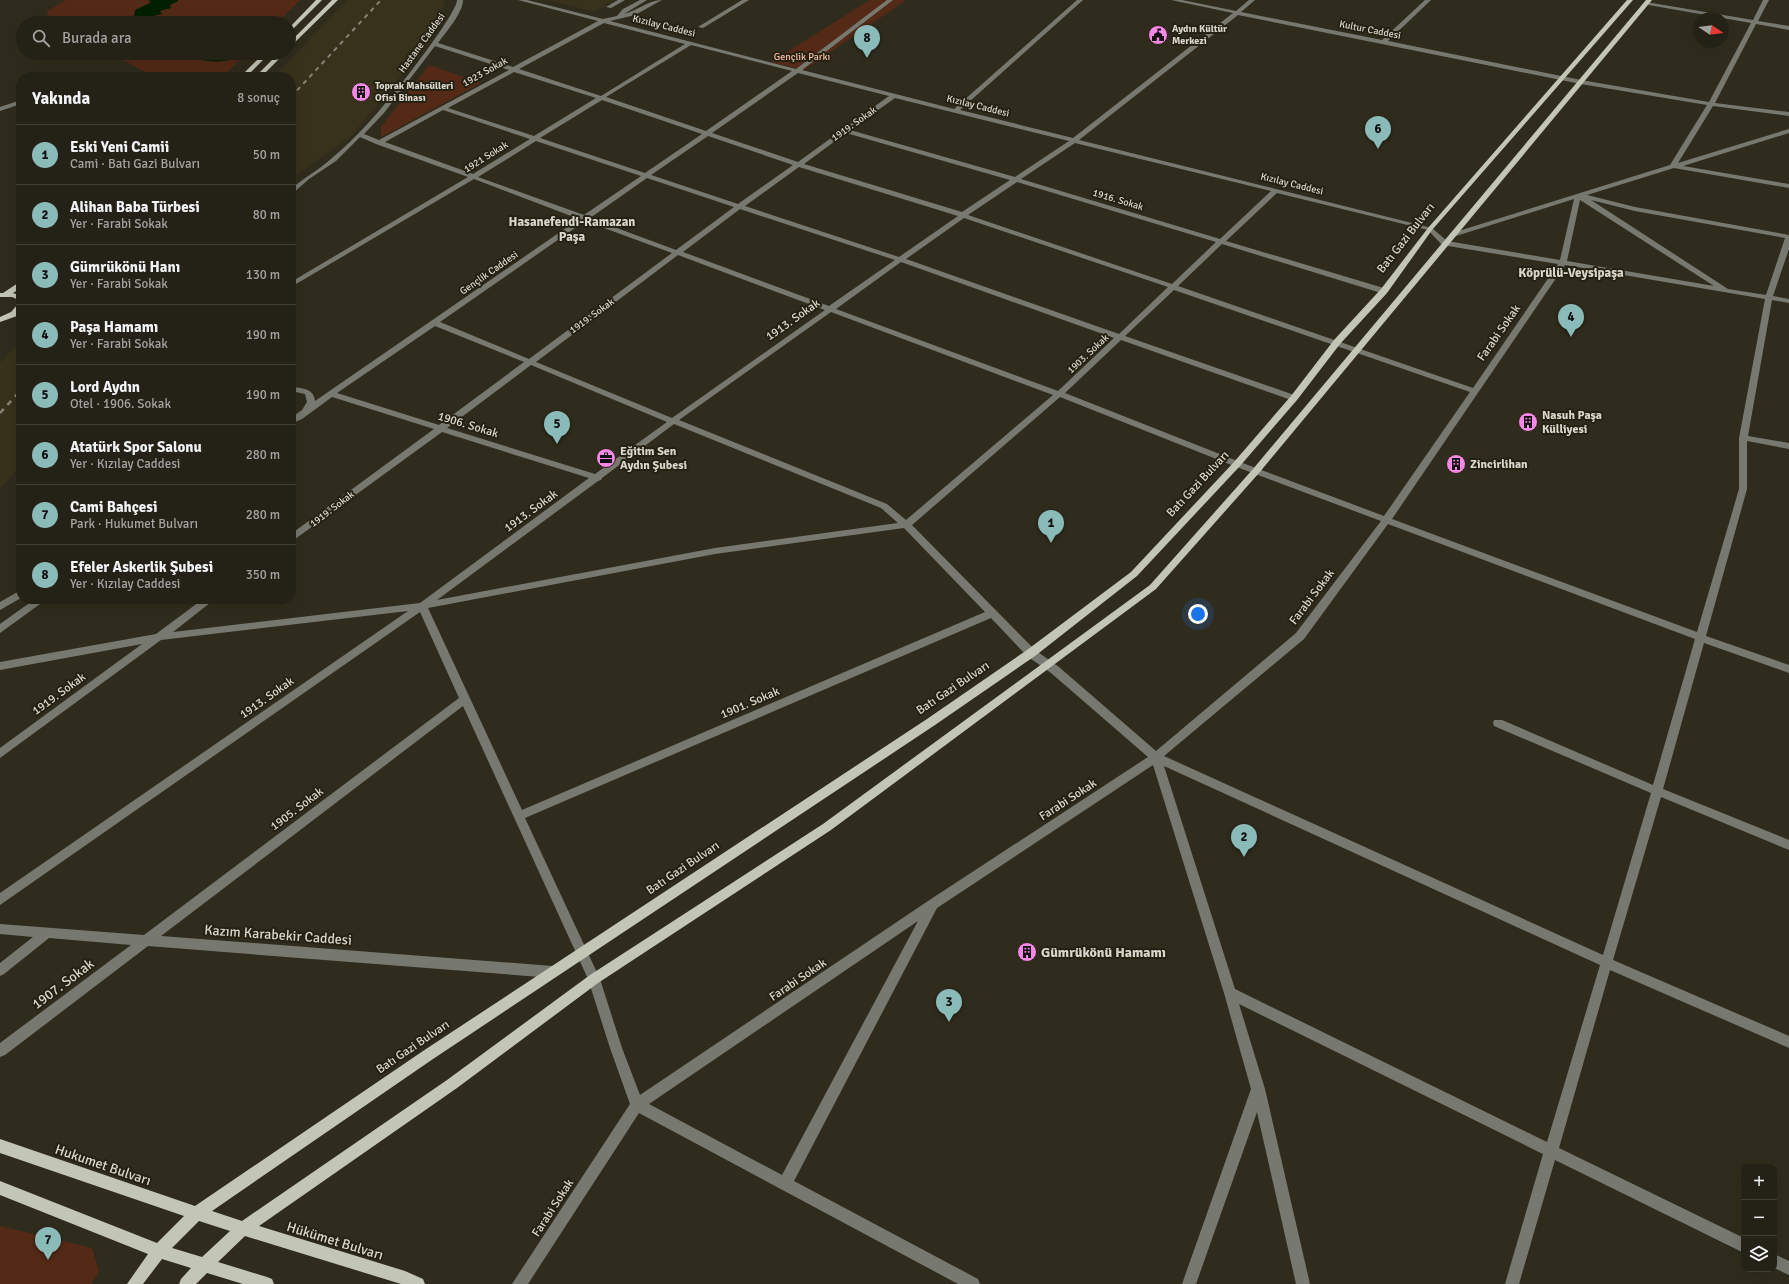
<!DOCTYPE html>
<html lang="tr">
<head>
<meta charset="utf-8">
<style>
  :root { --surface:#242116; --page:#2c291f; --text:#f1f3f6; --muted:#a3a3a1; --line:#413e35; --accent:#8bbbb9 }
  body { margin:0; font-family:Signika,sans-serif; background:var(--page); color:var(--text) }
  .controls { position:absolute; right:12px; bottom:12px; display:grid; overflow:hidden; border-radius:8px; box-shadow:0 4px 16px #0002 }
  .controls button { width:36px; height:36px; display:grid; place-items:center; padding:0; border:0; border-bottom:1px solid var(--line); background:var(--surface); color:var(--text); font:20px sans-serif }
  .compass { position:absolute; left:1693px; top:12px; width:36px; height:36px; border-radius:50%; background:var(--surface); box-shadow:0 4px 16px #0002; rotate:103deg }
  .you { position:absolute; left:1198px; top:614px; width:14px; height:14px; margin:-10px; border:3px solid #fff; border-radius:50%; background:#1a73e8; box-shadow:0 0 0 6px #1a73e833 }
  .badge { display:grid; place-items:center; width:26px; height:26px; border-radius:50%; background:var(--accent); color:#111; font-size:13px; font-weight:700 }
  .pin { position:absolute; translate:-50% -33px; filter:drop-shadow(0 1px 2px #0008) }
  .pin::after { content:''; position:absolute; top:21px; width:14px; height:12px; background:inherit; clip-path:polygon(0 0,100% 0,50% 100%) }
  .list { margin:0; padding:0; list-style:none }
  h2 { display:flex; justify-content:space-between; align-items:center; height:52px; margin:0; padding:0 16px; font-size:17px }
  h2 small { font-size:13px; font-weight:400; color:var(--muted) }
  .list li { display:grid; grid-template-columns:26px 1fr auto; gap:12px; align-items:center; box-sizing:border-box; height:60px; padding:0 16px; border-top:1px solid var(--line) }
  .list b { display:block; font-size:15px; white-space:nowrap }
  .list p { margin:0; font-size:13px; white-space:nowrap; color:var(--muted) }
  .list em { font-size:13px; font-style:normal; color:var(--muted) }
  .icon { flex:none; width:22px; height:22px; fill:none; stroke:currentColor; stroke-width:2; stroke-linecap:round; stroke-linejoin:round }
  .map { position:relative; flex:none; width:1789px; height:1284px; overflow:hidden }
  .search { position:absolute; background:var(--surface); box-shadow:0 4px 16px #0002; left:16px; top:16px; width:280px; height:44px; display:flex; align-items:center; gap:10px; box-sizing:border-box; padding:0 14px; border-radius:22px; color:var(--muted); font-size:15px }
  .panel { position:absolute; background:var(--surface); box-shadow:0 4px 16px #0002; left:16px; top:72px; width:280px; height:532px; border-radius:16px }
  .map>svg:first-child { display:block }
  .built { fill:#38321c }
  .green { fill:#542a17 }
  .water { fill:#012000 }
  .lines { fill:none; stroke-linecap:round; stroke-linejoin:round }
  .minor { fill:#777971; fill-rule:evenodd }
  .major { fill:#c3c6b6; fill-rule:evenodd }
  .rail-far1 { stroke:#868276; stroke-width:2; stroke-dasharray:4.5 4.5; stroke-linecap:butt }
  .rail { stroke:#868276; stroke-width:2.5; stroke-dasharray:5.5 5.5; stroke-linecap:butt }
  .labels { text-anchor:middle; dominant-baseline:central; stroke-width:4; stroke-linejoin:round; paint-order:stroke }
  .far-street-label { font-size:10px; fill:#d9d6cd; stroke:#262213 }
  .far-poi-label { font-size:10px; font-weight:bold; fill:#d9d6cd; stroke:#262213; text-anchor:start }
  .far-park-label { font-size:10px; fill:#f8c0a8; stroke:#262213 }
  .street-label { font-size:12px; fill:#d9d6cd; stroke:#262213 }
  .poi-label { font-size:12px; font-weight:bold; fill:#d9d6cd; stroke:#262213; text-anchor:start }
  .far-district-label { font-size:13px; font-weight:bold; fill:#d9d6cd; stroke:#262213 }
  .near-street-label { font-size:14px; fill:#d9d6cd; stroke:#262213 }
  .near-poi-label { font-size:14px; font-weight:bold; fill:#d9d6cd; stroke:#262213; text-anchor:start }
</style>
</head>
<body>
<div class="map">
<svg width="1789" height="1284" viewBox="0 0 1789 1284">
  <rect width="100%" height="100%" fill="#302c1d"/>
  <path class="built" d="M 348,0 L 442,0 L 445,4 L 420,53 L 352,135 L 291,179 L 291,77 L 273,77 Z
    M 549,0 L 614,0 L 594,12 Z
    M 21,340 L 21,466 L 0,488 L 0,363 Z"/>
  <path class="green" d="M 66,0 L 300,0 L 277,23 L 53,23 L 48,21 L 47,11 Z
    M 870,0 L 906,0 L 804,70 L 771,62 Z
    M 110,53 L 247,53 L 222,77 L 155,77 Z
    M 429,65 L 481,83 L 381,137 L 381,127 Z
    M 0,1226 L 92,1248 L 99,1272 L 91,1284 L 0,1284 Z"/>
  <path class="water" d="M 149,0 L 178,0 L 178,1 L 170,5 L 171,8 L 160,11 L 162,14 L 154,16 L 153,19 L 162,23 L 133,23 L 135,10 L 150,3 Z
    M 183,53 L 201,53 L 202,55 L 208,53 L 213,56 L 227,53 L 242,53 C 226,68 197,59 179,56 L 179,54 Z"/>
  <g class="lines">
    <path class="minor" d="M 457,0 L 463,0 C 463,13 445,33 438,43 L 513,67 L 598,21 L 518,0 L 527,0 L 603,19 L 617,16 L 623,9 L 640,0 L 647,0 L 624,14 C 637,11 648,0 662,0 L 635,15 L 610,21 L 796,69 L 887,0 L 893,0 L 802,70 L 954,109 L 1077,0 L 1083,0 L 960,110 L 1073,138 L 1233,13 L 1171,0 L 1182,0 L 1236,11 L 1249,0 L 1255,0 L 1241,12 L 1382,40 L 1425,0 L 1431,0 L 1388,41 L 1581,80 L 1709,102 L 1751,23 L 1643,4 L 1646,2 L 1753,20 L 1763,0 L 1769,0 L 1758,21 L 1789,26 L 1789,30 L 1756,24 L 1715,103 L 1789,112 L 1789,116 L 1713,106 L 1678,163 L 1789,129 L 1789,133 L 1683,166 L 1789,184 L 1789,188 L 1674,168 L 1587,195 L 1635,207 L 1789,235 L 1789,249 L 1773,296 L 1789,299 L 1789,303 L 1772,300 L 1748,436 L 1789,443 L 1789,449 L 1747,441 L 1747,489 L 1706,636 L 1789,665 L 1789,673 L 1704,643 L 1663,789 L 1789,840 L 1789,850 L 1661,797 L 1613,960 L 1789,1036 L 1789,1048 L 1610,970 L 1559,1148 L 1744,1238 L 1744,1253 L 1555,1160 L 1519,1284 L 1505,1284 L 1543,1154 L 1239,1004 L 1265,1089 L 1310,1284 L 1296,1284 L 1257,1112 L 1196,1284 L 1182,1284 L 1251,1089 L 1224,993 L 1153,765 L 937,908 L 794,1181 L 978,1279 L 980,1284 L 958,1284 L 639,1113 L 528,1284 L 512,1284 L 630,1104 L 610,1048 L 588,979 L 463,706 L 161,936 L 553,966 L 557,968 L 559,972 L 557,976 L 553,978 L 148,946 L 5,1055 L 0,1057 L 0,1043 L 131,945 L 49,938 L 4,974 L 0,976 L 0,963 L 33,937 L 0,934 L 0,924 L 144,935 L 459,698 L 420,612 L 0,905 L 0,893 L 408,611 L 161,640 L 0,758 L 0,748 L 142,644 L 0,670 L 0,662 L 156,634 L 203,599 L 215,599 L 173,632 L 420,603 L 589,478 L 442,432 L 291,542 L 291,534 L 434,429 L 332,397 L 302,419 L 291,424 L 291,418 L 302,410 L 307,402 L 305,394 L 291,391 L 291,387 C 301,388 314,388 315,401 L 579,219 L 474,179 L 291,287 L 291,282 L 468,177 L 376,144 L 360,137 L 336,161 L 309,179 L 291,195 L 291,189 C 305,177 319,170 332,158 C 349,144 365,127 379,111 C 392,97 457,14 457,0 ZM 1238,15 L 1581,84 L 1707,105 L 1670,165 L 1449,234 L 1456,236 L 1574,199 L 1560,260 L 1447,241 L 1432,228 L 1079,140 ZM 604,23 L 685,44 L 601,96 L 519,69 ZM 691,45 L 792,71 L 706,131 L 606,97 ZM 435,46 L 509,70 L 379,140 L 364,134 L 384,113 ZM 514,72 L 596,98 L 534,136 L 448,108 ZM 798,73 L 889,96 L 798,162 L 712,133 ZM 895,98 L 1069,141 L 1015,177 L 850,130 ZM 602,100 L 702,134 L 645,173 L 540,138 ZM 443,110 L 530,139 L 473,174 L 385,142 ZM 846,133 L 1010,180 L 962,212 L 804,164 ZM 708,136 L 793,165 L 738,204 L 651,175 ZM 536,141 L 641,176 L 584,215 L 478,177 ZM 1075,143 L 1271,191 L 1220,239 L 1021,179 ZM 799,167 L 958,216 L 899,257 L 745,206 ZM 647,178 L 734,207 L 676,250 L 590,218 ZM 1017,182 L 1216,242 L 1172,284 L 968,215 ZM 1277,193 L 1428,230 L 1442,245 L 1558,264 L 1473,388 L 1178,286 L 1222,244 L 1381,293 L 1387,293 L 1387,289 L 1226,241 ZM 1580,200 L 1714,286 L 1567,261 ZM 1591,200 L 1635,211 L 1785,238 L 1766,295 L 1728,289 ZM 740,209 L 895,260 L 829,306 L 683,252 ZM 964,218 L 1168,287 L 1119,334 L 906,259 ZM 585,221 L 672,253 L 529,359 L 440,322 ZM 678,255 L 825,310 L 672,418 L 536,362 ZM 901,262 L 1114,338 L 1058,391 L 836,309 ZM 1565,265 L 1765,299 L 1739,438 L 1739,489 L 1697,632 L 1392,519 ZM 1174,290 L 1470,392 L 1384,516 L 1240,462 L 1065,393 L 1121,340 L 1291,400 L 1297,400 L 1297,396 L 1125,336 ZM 831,312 L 1053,395 L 906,520 L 887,504 L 679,420 ZM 435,326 L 524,362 L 439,425 L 337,393 ZM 531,365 L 667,422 L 595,474 L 447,428 ZM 1060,397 L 1234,466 L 1381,521 L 1296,633 L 1156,751 L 1059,667 L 1035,650 L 912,525 ZM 674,424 L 881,508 L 898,523 L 715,548 L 437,600 L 598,481 L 601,480 L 602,478 ZM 1388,524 L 1695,639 L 1653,785 L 1502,720 L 1494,720 L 1493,723 L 1494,726 L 1651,793 L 1603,955 L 1164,756 L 1304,639 ZM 904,528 L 985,612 L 522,810 L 428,608 L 715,554 ZM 991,618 L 1027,656 L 1051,673 L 1148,757 L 928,901 L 640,1095 L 622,1048 L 600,979 L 525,818 ZM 1164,766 L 1600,965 L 1547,1142 L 1235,989 ZM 918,921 L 782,1175 L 649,1104 Z
      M 618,0 L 625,0 L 611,8 L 606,7 Z
      M 742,0 L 749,0 L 703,28 L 698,27 Z
      M 99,75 L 107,77 L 96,77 Z
      M 21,100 L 21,104 L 0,111 L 0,107 Z
      M 21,590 L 21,598 L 0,610 L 0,602 Z
      M 35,599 L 47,599 L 0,633 L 0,624 Z
      M 1774,1254 L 1789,1261 L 1789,1275 L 1774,1268 Z"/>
    <path class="major" d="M 316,0 L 322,0 L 289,33 L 289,28 Z
      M 332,0 L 338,0 L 289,48 L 289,43 Z
      M 1627,0 L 1633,0 L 1432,230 L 1387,293 L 1340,344 L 1297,400 L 1240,466 L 1137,576 L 1035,656 L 935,725 L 433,1059 L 212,1211 L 242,1221 L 447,1080 L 590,975 L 823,824 L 1150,585 L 1253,469 L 1646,0 L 1652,0 L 1259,473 L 1156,589 L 831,830 L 598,983 L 457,1088 L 259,1226 L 405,1271 L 423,1279 L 425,1284 L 401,1284 L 245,1236 L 218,1262 L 267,1277 L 272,1279 L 274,1284 L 243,1284 L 207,1273 L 196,1284 L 179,1284 L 181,1279 L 191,1268 L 162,1259 L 143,1284 L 127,1284 L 148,1254 L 0,1195 L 0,1181 L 157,1243 L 184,1216 L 0,1153 L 0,1139 L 195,1206 L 423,1051 L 927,719 L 1027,650 L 1131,572 L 1234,462 L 1291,396 L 1334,340 L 1381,289 L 1428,228 ZM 199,1221 L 230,1231 L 202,1257 L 172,1248 Z
      M 264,53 L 270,53 L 246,77 L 240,77 Z
      M 279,53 L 285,53 L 261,77 L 255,77 Z
      M 18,283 L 21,283 L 21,288 L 13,293 L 21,296 L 21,301 L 12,297 L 0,297 L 0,293 L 3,293 Z
      M 18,304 L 21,304 L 21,311 L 17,316 L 0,322 L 0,317 L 11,312 Z"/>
    <path class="rail-far1" d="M 291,97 L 381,0"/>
    <path class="rail" d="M 0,413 L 21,390"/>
  </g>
  <defs>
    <g id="civic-disc" transform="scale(1)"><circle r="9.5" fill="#f987e8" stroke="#262213"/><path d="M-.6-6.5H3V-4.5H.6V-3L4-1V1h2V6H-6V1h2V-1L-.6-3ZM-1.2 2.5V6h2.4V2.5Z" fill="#111"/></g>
    <g id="building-disc" transform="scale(1)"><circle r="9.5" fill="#f987e8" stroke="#262213"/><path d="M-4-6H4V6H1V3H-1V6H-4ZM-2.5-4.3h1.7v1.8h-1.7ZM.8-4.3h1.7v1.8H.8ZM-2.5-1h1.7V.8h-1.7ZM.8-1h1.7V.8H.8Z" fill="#111"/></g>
    <g id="office-disc" transform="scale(1)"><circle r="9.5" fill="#f987e8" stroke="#262213"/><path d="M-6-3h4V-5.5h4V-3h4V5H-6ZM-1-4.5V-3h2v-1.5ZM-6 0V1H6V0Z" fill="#111"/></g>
  </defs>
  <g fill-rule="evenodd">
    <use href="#civic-disc" x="1158" y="35"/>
    <use href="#building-disc" x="361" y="92"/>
    <use href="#building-disc" x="1528" y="422"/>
    <use href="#office-disc" x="606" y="458"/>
    <use href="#building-disc" x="1456" y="464"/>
    <use href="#building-disc" x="1027" y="952"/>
  </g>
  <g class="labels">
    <g class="far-street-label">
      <text transform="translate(664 26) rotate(14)">Kızılay Caddesi</text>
      <text transform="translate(1370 30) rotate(11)">Kultur Caddesi</text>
      <text transform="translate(422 43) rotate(-54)">Hastane Caddesi</text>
      <text transform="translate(485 72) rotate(-29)">1923 Sokak</text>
      <text transform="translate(978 106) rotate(14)">Kızılay Caddesi</text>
      <text transform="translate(854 124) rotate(-35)">1919. Sokak</text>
      <text transform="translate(486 157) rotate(-32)">1921 Sokak</text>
      <text transform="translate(1292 184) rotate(14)">Kızılay Caddesi</text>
      <text transform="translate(1118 200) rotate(17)">1916. Sokak</text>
      <text transform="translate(489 273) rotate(-35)">Gençlik Caddesi</text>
      <text transform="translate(592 316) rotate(-36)">1919. Sokak</text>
      <text transform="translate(1088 354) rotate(-43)">1903. Sokak</text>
      <text transform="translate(332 509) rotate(-37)">1919. Sokak</text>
    </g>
    <g class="far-poi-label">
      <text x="1172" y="29">Aydın Kültür<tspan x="1172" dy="12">Merkezi</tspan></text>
      <text x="375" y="86">Toprak Mahsülleri<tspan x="375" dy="12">Ofisi Binası</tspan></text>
    </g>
    <g class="far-park-label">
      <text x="802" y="57">Gençlik Parkı</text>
    </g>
    <g class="street-label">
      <text transform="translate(1406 238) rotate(-52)">Batı Gazi Bulvarı</text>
      <text transform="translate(793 320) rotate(-35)">1913. Sokak</text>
      <text transform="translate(1499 333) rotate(-55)">Farabi Sokak</text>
      <text transform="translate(468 425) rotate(17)">1906. Sokak</text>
      <text transform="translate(1198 484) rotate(-47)">Batı Gazi Bulvarı</text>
      <text transform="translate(531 511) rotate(-36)">1913. Sokak</text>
      <text transform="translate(1312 597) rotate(-53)">Farabi Sokak</text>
      <text transform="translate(953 688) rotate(-34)">Batı Gazi Bulvarı</text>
      <text transform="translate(59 694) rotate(-36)">1919. Sokak</text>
      <text transform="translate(267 698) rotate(-35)">1913. Sokak</text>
      <text transform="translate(750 703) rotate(-23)">1901. Sokak</text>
      <text transform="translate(1068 800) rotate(-33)">Farabi Sokak</text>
      <text transform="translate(297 809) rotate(-37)">1905. Sokak</text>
      <text transform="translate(683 868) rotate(-34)">Batı Gazi Bulvarı</text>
      <text transform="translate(798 980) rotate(-34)">Farabi Sokak</text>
      <text transform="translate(413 1047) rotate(-34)">Batı Gazi Bulvarı</text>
      <text transform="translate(553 1208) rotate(-57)">Farabi Sokak</text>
    </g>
    <g class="poi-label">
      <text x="1542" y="415">Nasuh Paşa<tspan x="1542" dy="14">Külliyesi</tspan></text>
      <text x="620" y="451">Eğitim Sen<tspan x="620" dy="14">Aydın Şubesi</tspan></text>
      <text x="1470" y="464">Zincirlihan</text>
    </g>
    <g class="far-district-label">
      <text x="572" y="222">Hasanefendi-Ramazan<tspan x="572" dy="15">Paşa</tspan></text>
      <text x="1571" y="273">Köprülü-Veysipaşa</text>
    </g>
    <g class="near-street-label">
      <text transform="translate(278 935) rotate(4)">Kazım Karabekir Caddesi</text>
      <text transform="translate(63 984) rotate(-37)">1907. Sokak</text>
      <text transform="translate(103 1165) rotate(19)">Hukumet Bulvarı</text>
      <text transform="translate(335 1241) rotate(17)">Hükümet Bulvarı</text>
    </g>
    <g class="near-poi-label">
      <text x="1041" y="952">Gümrükönü Hamamı</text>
    </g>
  </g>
</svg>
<div class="controls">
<button>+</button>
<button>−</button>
<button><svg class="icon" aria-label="layers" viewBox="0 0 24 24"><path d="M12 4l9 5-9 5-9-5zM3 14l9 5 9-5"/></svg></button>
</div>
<svg class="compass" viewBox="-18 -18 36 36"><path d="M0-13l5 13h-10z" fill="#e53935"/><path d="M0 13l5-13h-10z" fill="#a3a3a1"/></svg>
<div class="you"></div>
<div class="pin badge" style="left:1051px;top:543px">1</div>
<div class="pin badge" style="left:1244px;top:857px">2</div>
<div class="pin badge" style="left:949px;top:1022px">3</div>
<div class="pin badge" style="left:1571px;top:337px">4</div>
<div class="pin badge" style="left:557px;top:444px">5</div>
<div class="pin badge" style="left:1378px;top:149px">6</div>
<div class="pin badge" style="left:48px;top:1260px">7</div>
<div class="pin badge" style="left:867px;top:58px">8</div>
<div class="search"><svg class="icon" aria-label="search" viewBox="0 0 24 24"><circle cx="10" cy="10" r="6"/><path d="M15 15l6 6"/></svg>Burada ara</div>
<section class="panel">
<h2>Yakında<small>8 sonuç</small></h2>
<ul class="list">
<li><span class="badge">1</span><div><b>Eski Yeni Camii</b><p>Cami · Batı Gazi Bulvarı</p></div><em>50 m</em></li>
<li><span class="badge">2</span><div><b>Alihan Baba Türbesi</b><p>Yer · Farabi Sokak</p></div><em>80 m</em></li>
<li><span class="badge">3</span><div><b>Gümrükönü Hanı</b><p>Yer · Farabi Sokak</p></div><em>130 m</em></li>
<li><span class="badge">4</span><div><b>Paşa Hamamı</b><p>Yer · Farabi Sokak</p></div><em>190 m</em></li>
<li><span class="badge">5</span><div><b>Lord Aydın</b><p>Otel · 1906. Sokak</p></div><em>190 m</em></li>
<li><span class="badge">6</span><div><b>Atatürk Spor Salonu</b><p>Yer · Kızılay Caddesi</p></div><em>280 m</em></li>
<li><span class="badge">7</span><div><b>Cami Bahçesi</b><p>Park · Hukumet Bulvarı</p></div><em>280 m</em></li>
<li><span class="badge">8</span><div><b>Efeler Askerlik Şubesi</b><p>Yer · Kızılay Caddesi</p></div><em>350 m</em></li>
</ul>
</section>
</div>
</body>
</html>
